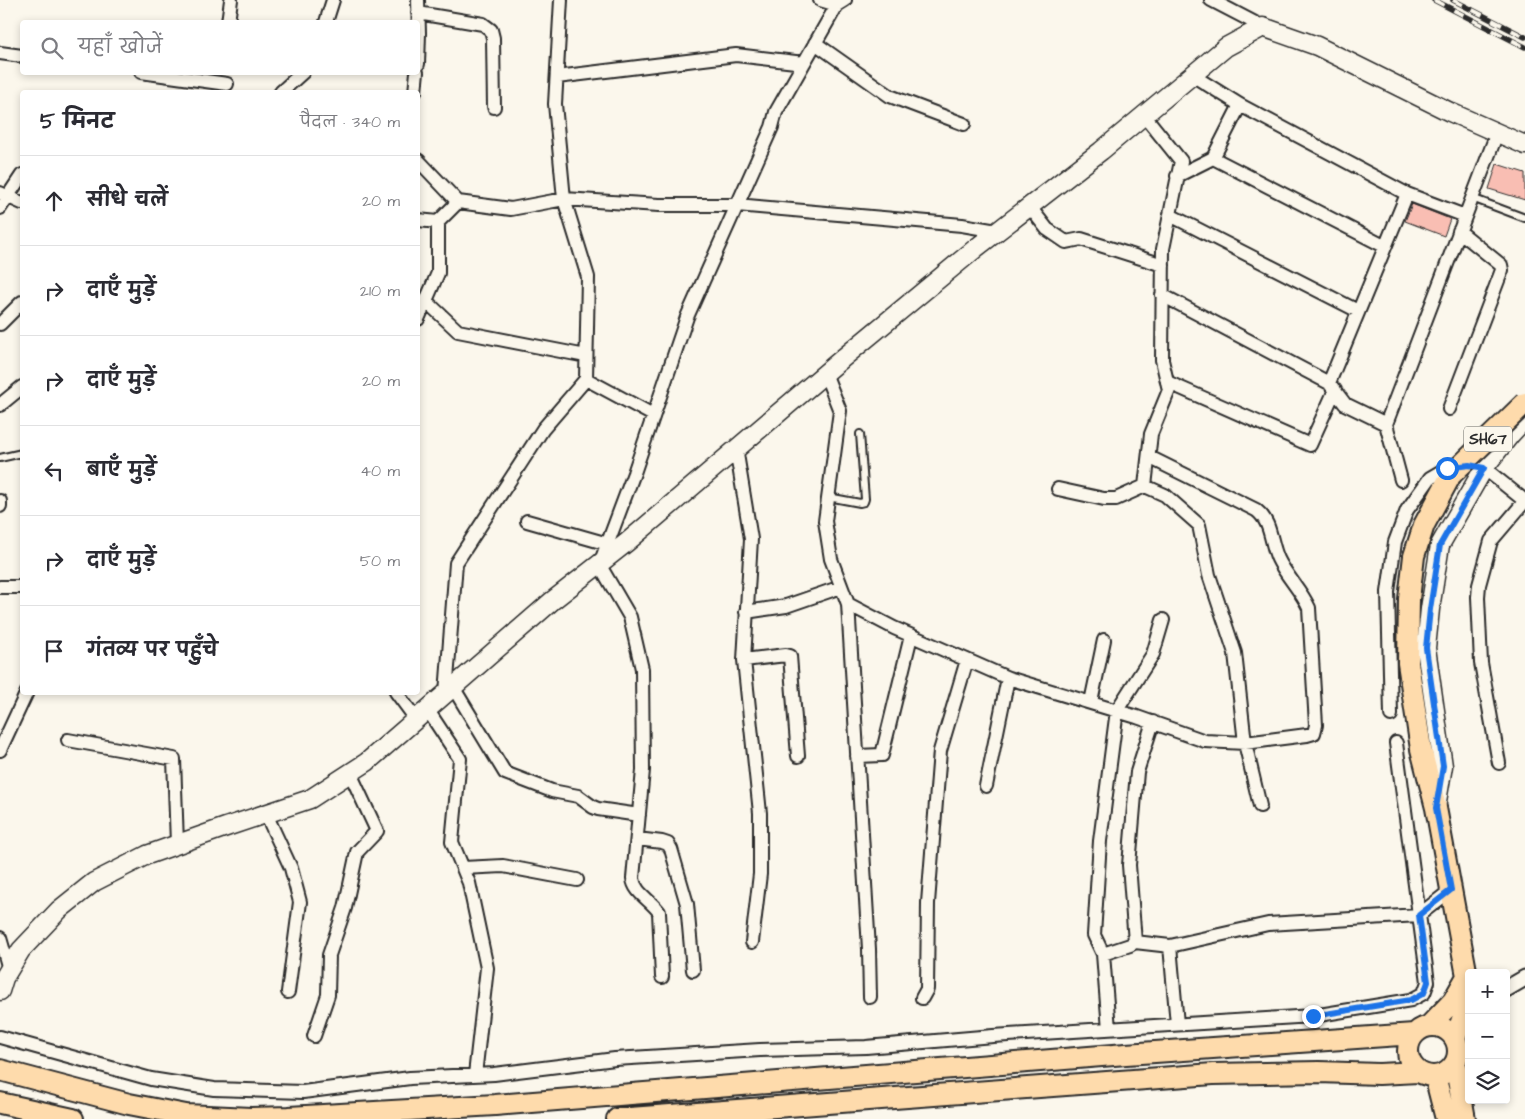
<!DOCTYPE html>
<html lang="hi">
<head>
<meta charset="utf-8">
<style>
  :root { --surface:#fff; --page:#f2f2f3; --text:#2b2b33; --muted:#7c7c81; --line:#e1e1e2 }
  body { margin:0; font-family:"Architects Daughter","Playpen Sans Deva",sans-serif; background:var(--page); color:var(--text) }
  .controls { position:absolute; right:15px; bottom:15px; display:grid; overflow:hidden; border-radius:5px; box-shadow:0 2px 8px #0003 }
  .controls button { width:45px; height:45px; display:grid; place-items:center; padding:0; border:0; border-bottom:1px solid var(--line); background:var(--surface); color:var(--text); font:25px sans-serif }
  .stop { position:absolute; width:15px; height:15px; margin:-11px; border:4px solid #1a73e8; border-radius:50%; background:#fff }
  .stop.end { background:#1a73e8; border-color:#fff; box-shadow:0 1px 5px #0008 }
  .list { margin:0; padding:0; list-style:none }
  h2 { display:flex; justify-content:space-between; align-items:center; height:65px; margin:0; padding:0 20px; font-size:21px }
  h2 small { font-size:16px; font-weight:400; color:var(--muted) }
  .list li { display:grid; grid-template-columns:32px 1fr auto; gap:15px; align-items:center; box-sizing:border-box; height:90px; padding:0 20px; border-top:1px solid var(--line) }
  .list b { display:block; font-size:19px; white-space:nowrap }
  .list em { font-size:16px; font-style:normal; color:var(--muted) }
  .icon { flex:none; width:28px; height:28px; fill:none; stroke:currentColor; stroke-width:2; stroke-linecap:round; stroke-linejoin:round }
  .map { position:relative; flex:none; width:1525px; height:1119px; overflow:hidden }
  .search { position:absolute; background:var(--surface); box-shadow:0 2px 8px #0003; left:20px; top:20px; width:400px; height:55px; display:flex; align-items:center; gap:12px; box-sizing:border-box; padding:0 18px; border-radius:5px; color:var(--muted); font-size:19px }
  .panel { position:absolute; background:var(--surface); box-shadow:0 2px 8px #0003; left:20px; top:90px; width:400px; height:605px; border-radius:5px }
  .map>svg:first-child { display:block }
  .building { fill:#f9beb3; stroke:#2b2b2b }
  .lines { fill:none; stroke-linecap:round; stroke-linejoin:round }
  .service-casing { stroke:#2b2b2b; stroke-width:10 }
  .minor-casing { stroke:#2b2b2b; stroke-width:16 }
  .tertiary-casing { stroke:#2b2b2b; stroke-width:19 }
  .secondary-casing { stroke:#2b2b2b; stroke-width:21 }
  .primary-casing { stroke:#2b2b2b; stroke-width:24 }
  .service { stroke:#fbf7ec; stroke-width:6 }
  .minor { stroke:#fbf7ec; stroke-width:12 }
  .tertiary { stroke:#fbf7ec; stroke-width:15 }
  .secondary { stroke:#fbf7ec; stroke-width:18 }
  .primary { stroke:#fedbac; stroke-width:20 }
  .rail-casing { stroke:#2b2b2b; stroke-width:5.5 }
  .rail { stroke:#fbf7ec; stroke-width:4; stroke-dasharray:11; stroke-linecap:butt }
  .primary-bridge-casing { stroke:#2b2b2b; stroke-width:24; stroke-linecap:butt }
  .primary-bridge { stroke:#fedbac; stroke-width:20 }
  .route { stroke:#1a73e8; stroke-width:6 }
  .labels { text-anchor:middle; dominant-baseline:central; stroke-width:4; stroke-linejoin:round; paint-order:stroke }
  .shield { fill:#fbf7ec; stroke:#696865; stroke-width:1 }
  .shield-label { font-size:15px; font-weight:bold; fill:#2b2b2b }
</style>
</head>
<body>
<div class="map">
<svg width="1525" height="1119" viewBox="0 0 1525 1119">
  <rect width="100%" height="100%" fill="#fbf7ec"/>
  <filter id="ink" filterUnits="userSpaceOnUse"><feTurbulence type="fractalNoise" baseFrequency=".02" numOctaves="2"/><feDisplacementMap in="SourceGraphic" scale="10" xChannelSelector="R" yChannelSelector="G"/><feConvolveMatrix kernelMatrix="1 2 1 2 8 2 1 2 1" color-interpolation-filters="sRGB"/></filter>
  <g filter="url(#ink)">
    <path class="building" d="M 1497,164 L 1525,173 L 1525,200 L 1489,189 Z
      M 1412,204 L 1450,219 L 1444,236 L 1405,221 Z"/>
    <g class="lines">
      <g class="service-casing">
        <path id="service" d="M 1472,198 L 1525,218
          M 0,458 L 22,453
          M 828,497 L 860,503 L 864,502 L 865,499 L 860,434"/>
      </g>
      <g class="minor-casing">
        <path id="minor" d="M 820,0 L 837,5
          M 1211,0 L 1263,27
          M 418,13 L 483,24 L 491,30 L 493,38 L 494,107
          M 228,22 L 231,0
          M 326,22 L 333,0
          M 815,43 L 890,96 L 964,124
          M 0,53 L 22,56
          M 418,64 L 419,33 L 418,0
          M 141,72 L 227,84
          M 1192,75 L 1240,105 L 1407,194
          M 557,77 L 736,55 L 804,63
          M 281,92 L 303,72
          M 415,92 L 417,72
          M 1144,115 L 1181,161 L 1163,249 L 1162,360 L 1169,390 L 1151,434 L 1145,486 L 1165,495 L 1199,525 L 1209,575 L 1235,653 L 1245,743 L 1260,806
          M 1213,158 L 1240,105
          M 418,160 L 458,202
          M 1177,176 L 1213,158 L 1384,246
          M 0,193 L 22,203
          M 1029,206 L 1047,229 L 1066,242 L 1081,239 L 1163,265
          M 0,208 L 22,175
          M 1170,215 L 1358,311
          M 418,220 L 438,222 L 458,202 L 511,209 L 564,199 L 659,205 L 737,205 L 962,225 L 997,231
          M 1162,295 L 1329,383 L 1345,404 L 1386,424
          M 426,301 L 458,331 L 586,356
          M 418,319 L 438,273 L 438,222
          M 0,324 L 22,302
          M 825,373 L 840,411 L 825,521 L 831,559 L 848,604 L 869,949 L 870,997
          M 586,379 L 653,415
          M 1167,382 L 1310,445 L 1335,390
          M 1329,383 L 1407,194 L 1465,216
          M 0,405 L 22,387
          M 1449,409 L 1502,270 L 1501,265 L 1459,231
          M 736,448 L 751,539 L 744,660 L 760,813 L 760,874 L 752,942
          M 1401,480 L 1386,424 L 1497,133
          M 1058,489 L 1104,499 L 1116,499 L 1145,486
          M 0,501 L 0,506
          M 527,521 L 608,544
          M 601,561 L 634,473 L 687,317 L 772,127 L 776,112 L 837,5 L 845,0
          M 599,564 L 630,617 L 642,669 L 643,770 L 633,878 C 634,893 651,900 659,912 L 662,977
          M 0,587 L 22,587
          M 848,604 L 894,628 L 1008,678 L 1137,717 L 1205,741 L 1245,743 L 1307,735 L 1314,733 L 1316,725 L 1309,608 C 1301,590 1286,576 1278,559 C 1270,542 1272,522 1256,510 L 1149,457
          M 746,612 L 786,606 L 841,587
          M 744,660 L 786,655 L 790,656 L 798,756
          M 453,687 L 505,773 L 552,791 L 578,796 L 593,807 L 598,809 L 639,815
          M 396,692 L 416,719
          M 446,693 L 456,563 L 543,429 L 586,379 L 588,277 L 564,199 L 555,104 L 561,0
          M 1091,702 L 1104,640
          M 427,709 L 460,759 L 452,842 L 469,883 L 487,968 L 475,1075
          M 1391,715 L 1388,592 L 1395,542 L 1407,510 L 1430,478 L 1447,468 L 1469,465 L 1484,468 L 1525,501 L 1491,541 L 1479,585 L 1478,597 L 1481,663 L 1499,763
          M 68,740 L 174,759 L 177,844
          M 0,750 L 27,692
          M 857,756 L 882,755 L 911,636
          M 986,786 L 1008,678
          M 266,814 L 291,868 L 300,902 L 288,992
          M 637,839 L 662,842 L 668,844 L 671,849 L 687,904 L 693,970
          M 463,868 L 503,866 L 577,880
          M 0,938 L 9,969
          M 1135,942 L 1170,946 L 1268,924 L 1419,915 L 1451,890
          M 1170,946 L 1177,1024
          M 1103,954 L 1130,945 L 1135,942 L 1129,865 L 1137,772 L 1153,722
          M 922,998 L 927,989 L 928,903 L 940,751 L 967,660
          M 1109,1029 L 1103,954 L 1094,935 L 1100,841 L 1117,710 L 1153,654 L 1163,620
          M 314,1036 L 328,995 L 329,955 L 345,908 L 357,852 L 377,831 L 350,773
          M 0,1037 L 151,1079 L 214,1089 L 303,1092 L 410,1078 L 494,1074 L 615,1059 L 760,1050 L 866,1047 L 993,1036 L 1313,1016 L 1411,1000 L 1424,993 L 1428,982 L 1396,743"/>
      </g>
      <g class="tertiary-casing">
        <path id="tertiary" d="M 1506,989 L 1525,978"/>
      </g>
      <g class="secondary-casing">
        <path id="secondary" d="M 1436,807 L 1443,766 L 1426,648 L 1430,609 L 1440,545 L 1484,468 L 1511,434 L 1525,419
          M 0,991 L 4,978 L 21,950 L 59,910 L 94,882 L 147,855 L 226,827 L 310,799 L 367,762 L 552,601 L 626,543 L 843,358 L 976,248 L 1101,151 L 1226,47 L 1263,27 L 1317,46 L 1450,112 L 1525,145"/>
      </g>
      <g class="primary-casing">
        <path id="primary" d="M 1451,475 L 1424,525 L 1414,556 L 1409,599 L 1408,663 L 1421,749 L 1436,808 L 1467,976 L 1465,1011 L 1455,1039
          M1408 1051a25 25 0 1 1 50 0a25 25 0 1 1-50 0Z
          M 1429,1026 L 1453,1001 L 1465,980
          M 1455,1063 L 1465,1119
          M 0,1070 L 129,1104 L 186,1115 L 251,1118 L 289,1117 L 495,1105 L 1126,1054 L 1414,1034
          M 1435,1076 L 1446,1119
          M 0,1103 L 73,1119
          M 617,1119 L 1213,1074 L 1319,1072 L 1379,1074 L 1418,1072"/>
      </g>
      <use href="#service" class="service"/>
      <use href="#minor" class="minor"/>
      <use href="#tertiary" class="tertiary"/>
      <use href="#secondary" class="secondary"/>
      <use href="#primary" class="primary"/>
      <g class="rail-casing">
        <path id="rail" d="M 1434,0 L 1525,47
          M 1453,0 L 1525,37"/>
      </g>
      <use href="#rail" class="rail"/>
      <g class="primary-bridge-casing">
        <path id="primary-bridge" d="M 1451,475 L 1525,403"/>
      </g>
      <use href="#primary-bridge" class="primary-bridge"/>
    </g>
  </g>
  <g class="lines" filter="url(#ink)">
    <path class="route" d="M 1313,1016 L 1411,1000 L 1424,993 L 1428,982 L 1419,915 L 1451,890 L 1436,808 L 1443,766 L 1426,648 L 1430,609 L 1440,545 L 1484,468 L 1469,465 L 1447,468"/>
  </g>
  <g class="labels">
    <rect class="shield" x="1464" y="426.5" width="48" height="25" rx="4"/>
    <g class="shield-label">
      <text x="1488" y="439">SH67</text>
    </g>
  </g>
</svg>
<div class="controls">
<button>+</button>
<button>−</button>
<button><svg class="icon" aria-label="layers" viewBox="0 0 24 24"><path d="M12 4l9 5-9 5-9-5zM3 14l9 5 9-5"/></svg></button>
</div>
<div class="stop" style="left:1447px;top:468px"></div>
<div class="stop end" style="left:1313px;top:1016px"></div>
<div class="search"><svg class="icon" aria-label="search" viewBox="0 0 24 24"><circle cx="10" cy="10" r="6"/><path d="M15 15l6 6"/></svg>यहाँ खोजें</div>
<section class="panel">
<h2>5 मिनट<small>पैदल · 340 m</small></h2>
<ul class="list">
<li><svg class="icon" aria-label="ahead" viewBox="0 0 24 24"><path d="M12 20V5M6 11l6-6 6 6"/></svg><div><b>सीधे चलें</b></div><em>20 m</em></li>
<li><svg class="icon" aria-label="right" viewBox="0 0 24 24"><path d="M7 20v-9h11M14 6l5 5-5 5"/></svg><div><b>दाएँ मुड़ें</b></div><em>210 m</em></li>
<li><svg class="icon" aria-label="right" viewBox="0 0 24 24"><path d="M7 20v-9h11M14 6l5 5-5 5"/></svg><div><b>दाएँ मुड़ें</b></div><em>20 m</em></li>
<li><svg class="icon" aria-label="left" viewBox="0 0 24 24"><path d="M17 20v-9H6M10 6l-5 5 5 5"/></svg><div><b>बाएँ मुड़ें</b></div><em>40 m</em></li>
<li><svg class="icon" aria-label="right" viewBox="0 0 24 24"><path d="M7 20v-9h11M14 6l5 5-5 5"/></svg><div><b>दाएँ मुड़ें</b></div><em>50 m</em></li>
<li><svg class="icon" aria-label="arrive" viewBox="0 0 24 24"><path d="M6 21V4h12l-3 4 3 4H6"/></svg><div><b>गंतव्य पर पहुँचे</b></div></li>
</ul>
</section>
</div>
</body>
</html>
